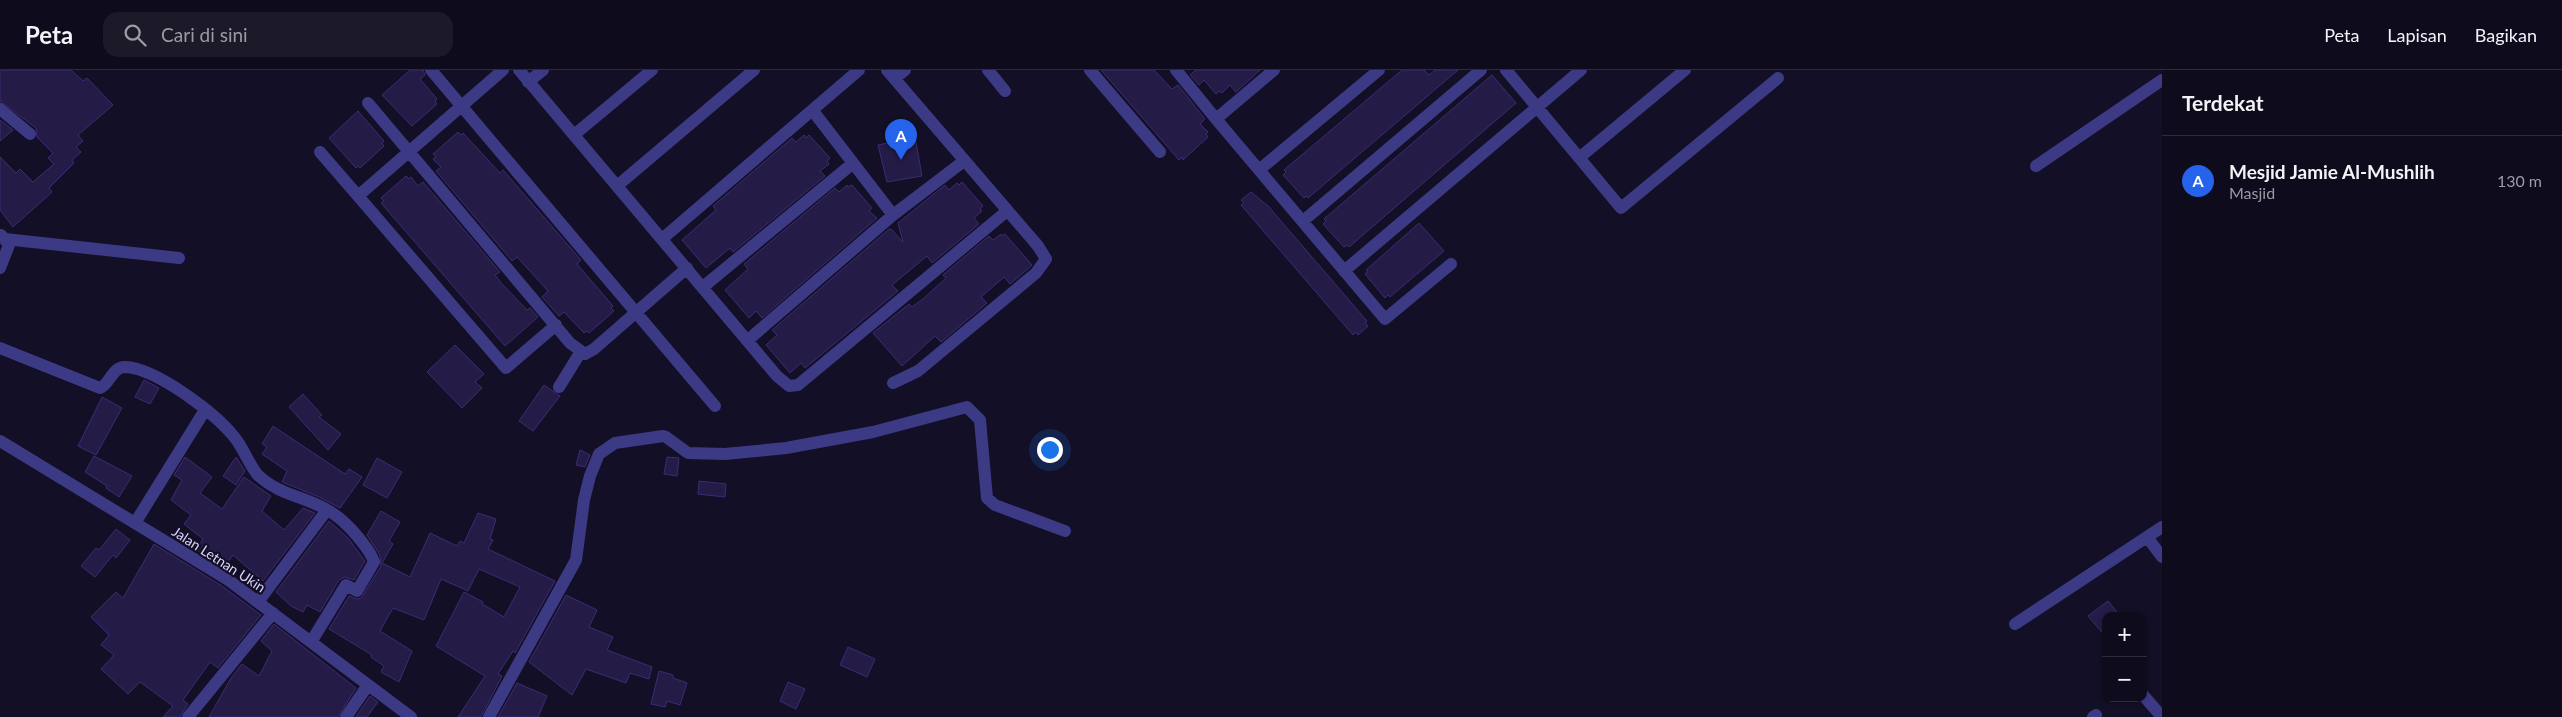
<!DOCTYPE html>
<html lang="id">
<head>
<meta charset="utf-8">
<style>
  :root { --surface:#0e0b1c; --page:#1c1929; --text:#f1f3f6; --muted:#9b9ba3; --line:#2e2b3b; --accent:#2563eb }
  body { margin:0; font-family:Lato,sans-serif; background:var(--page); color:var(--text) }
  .controls { position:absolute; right:15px; bottom:15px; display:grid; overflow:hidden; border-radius:10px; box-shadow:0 1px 4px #0004 }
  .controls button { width:45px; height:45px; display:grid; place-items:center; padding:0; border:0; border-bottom:1px solid var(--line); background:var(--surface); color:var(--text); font:25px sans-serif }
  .you { position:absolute; left:1049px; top:379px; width:18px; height:18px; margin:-12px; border:4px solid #fff; border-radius:50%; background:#1a73e8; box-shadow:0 0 0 8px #1a73e833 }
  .badge { display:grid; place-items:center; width:32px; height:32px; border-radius:50%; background:var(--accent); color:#fff; font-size:16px; font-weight:700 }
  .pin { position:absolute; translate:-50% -41px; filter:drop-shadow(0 1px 2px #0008) }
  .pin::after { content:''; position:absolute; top:26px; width:18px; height:15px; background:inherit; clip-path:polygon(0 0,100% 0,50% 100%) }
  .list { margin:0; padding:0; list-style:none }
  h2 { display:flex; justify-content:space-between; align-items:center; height:65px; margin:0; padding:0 20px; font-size:21px }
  h2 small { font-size:16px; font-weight:400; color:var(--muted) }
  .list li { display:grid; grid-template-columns:32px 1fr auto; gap:15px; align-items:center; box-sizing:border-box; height:90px; padding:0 20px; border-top:1px solid var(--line) }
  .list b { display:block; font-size:19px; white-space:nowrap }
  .list p { margin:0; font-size:16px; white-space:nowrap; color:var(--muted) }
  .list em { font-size:16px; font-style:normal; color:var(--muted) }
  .icon { flex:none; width:28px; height:28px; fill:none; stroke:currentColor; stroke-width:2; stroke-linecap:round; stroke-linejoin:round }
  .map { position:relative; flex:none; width:2162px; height:647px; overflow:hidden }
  header { display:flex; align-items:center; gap:30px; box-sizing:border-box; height:70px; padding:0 25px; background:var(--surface); border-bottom:1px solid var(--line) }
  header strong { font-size:24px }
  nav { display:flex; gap:28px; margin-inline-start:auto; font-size:18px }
  .search { width:350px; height:45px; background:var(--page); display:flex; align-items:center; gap:12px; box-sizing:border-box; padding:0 18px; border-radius:15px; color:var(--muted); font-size:19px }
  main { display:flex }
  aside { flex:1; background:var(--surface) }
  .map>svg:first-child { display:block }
  .building { fill:#241b47; stroke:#3b2d73 }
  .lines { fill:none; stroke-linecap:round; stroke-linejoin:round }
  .minor { stroke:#3d3a85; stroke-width:12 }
  .labels { text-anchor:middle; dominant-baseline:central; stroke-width:4.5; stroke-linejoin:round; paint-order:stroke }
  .street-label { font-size:14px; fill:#d9d4ff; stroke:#130f26 }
</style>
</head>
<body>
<header>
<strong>Peta</strong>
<div class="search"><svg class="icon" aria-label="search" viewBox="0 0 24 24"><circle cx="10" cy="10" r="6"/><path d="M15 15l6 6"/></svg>Cari di sini</div>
<nav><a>Peta</a><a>Lapisan</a><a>Bagikan</a></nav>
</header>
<main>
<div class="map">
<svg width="2162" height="647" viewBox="0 0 2162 647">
  <rect width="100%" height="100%" fill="#130f26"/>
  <path class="building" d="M 0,0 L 71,0 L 83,11 L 87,8 L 113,35 L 78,65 L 83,71 L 76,77 L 81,82 L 72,90 L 74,93 L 49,118 L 52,122 L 13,157 L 0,140 L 0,87 L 16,103 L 20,99 L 33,112 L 54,94 L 48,88 L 53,83 L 37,67 L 36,58 L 0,31 Z
    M 410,0 L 423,0 L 425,5 L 420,9 L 437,29 L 435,31 L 437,34 L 412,56 L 382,25 Z
    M 1101,0 L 1154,0 L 1172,19 L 1178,15 L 1186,25 L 1205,49 L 1200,54 L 1208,62 L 1206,64 L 1208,67 L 1183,90 L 1182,87 L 1179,90 Z
    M 1196,0 L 1260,0 L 1236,22 L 1230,15 L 1222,23 L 1219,21 L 1216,24 L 1204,10 L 1199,15 L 1190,5 Z
    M 1402,0 L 1424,0 L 1429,5 L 1435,0 L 1458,0 L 1308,128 L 1306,126 L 1304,128 L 1283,105 L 1286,102 L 1284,100 Z
    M 1492,5 L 1516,33 L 1349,177 L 1347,175 L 1344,177 L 1323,154 L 1326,151 L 1324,149 Z
    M 358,41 L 384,71 L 382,73 L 384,76 L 360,98 L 358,96 L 356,98 L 329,68 Z
    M 0,50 L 13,60 L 0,71 Z
    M 458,62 L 461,65 L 463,63 L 500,103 L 503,100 L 581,190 L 577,194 L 613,236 L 611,238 L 614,241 L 589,263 L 587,261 L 584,263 L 564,242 L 559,246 L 542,227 L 548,221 L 517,187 L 512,191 L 436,101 L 441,97 L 433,89 L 436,87 L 433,84 Z
    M 804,65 L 806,68 L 809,65 L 830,88 L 827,91 L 829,94 L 820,101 L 825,106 L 733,182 L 730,178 L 706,198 L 682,170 L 716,140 L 713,136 L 727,124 L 792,68 L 796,72 Z
    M 915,67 L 922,106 L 887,112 L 878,75 Z
    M 406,106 L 409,109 L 411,107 L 418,116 L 423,112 L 500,202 L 495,205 L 502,214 L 527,240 L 530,238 L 538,247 L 505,276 L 381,133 L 384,131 L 381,128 Z
    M 962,112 L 983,136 L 980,139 L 982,141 L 974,148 L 979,154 L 932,193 L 927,186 L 892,215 L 898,221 L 805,298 L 801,293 L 790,303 L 766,275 L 777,265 L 772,260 L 888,160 L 891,159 L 903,172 L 898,153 L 945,115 L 949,120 L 957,113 L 959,115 Z
    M 847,115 L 848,117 L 852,115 L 872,138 L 869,141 L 877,148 L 762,248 L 756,241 L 749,248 L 725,220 L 748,199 L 744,194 L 835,118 L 839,122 Z
    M 1251,122 L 1268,136 L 1367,251 L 1365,253 L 1368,256 L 1358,265 L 1356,262 L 1353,265 L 1241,135 L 1244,133 L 1241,130 Z
    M 1419,153 L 1444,181 L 1390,227 L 1388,225 L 1385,228 L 1365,204 L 1368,202 L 1366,200 Z
    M 1001,164 L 1002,166 L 1005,164 L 1032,195 L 1030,197 L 1010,214 L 1004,207 L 981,227 L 987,233 L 941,272 L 935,266 L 902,296 L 873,263 L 909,234 L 912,237 L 923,229 L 946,208 L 943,205 L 989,166 L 993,170 Z
    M 455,275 L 484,304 L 475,312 L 482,318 L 462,338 L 427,302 Z
    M 144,310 L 159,318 L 150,334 L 135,327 Z
    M 544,315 L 560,326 L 533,361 L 519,351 Z
    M 303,324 L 322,345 L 319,347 L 341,364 L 328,380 L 289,337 Z
    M 102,327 L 122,338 L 96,385 L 78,376 Z
    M 273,356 L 345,404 L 349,399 L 362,407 L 340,438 L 319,427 L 282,412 L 287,401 L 262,384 L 267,377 L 262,374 Z
    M 580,380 L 590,385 L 585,397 L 576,395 Z
    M 94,386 L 132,406 L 119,427 L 106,418 L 107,416 L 85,402 Z
    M 185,387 L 212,407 L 200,423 L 222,439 L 244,407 L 271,426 L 262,441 L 284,460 L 303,438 L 315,443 L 263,511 L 233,485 L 224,498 L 196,480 L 203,469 L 184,454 L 191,445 L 171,430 L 182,410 L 174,405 Z
    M 236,387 L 245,401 L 236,415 L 223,406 Z
    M 667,387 L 679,388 L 677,406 L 664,404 Z
    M 377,388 L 402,402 L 387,428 L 363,415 Z
    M 699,411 L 726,414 L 725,427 L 698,424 Z
    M 381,441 L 400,452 L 389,471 L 393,474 L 382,493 L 410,507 L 430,463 L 457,476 L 460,471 L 464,473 L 478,443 L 496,449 L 490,469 L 493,470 L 488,479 L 555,511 L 515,583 L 513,581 L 498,604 L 502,606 L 481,647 L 458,647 L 485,606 L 436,576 L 464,522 L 483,532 L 482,534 L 504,547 L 520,517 L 479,499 L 468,521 L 441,509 L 424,550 L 393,538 L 380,561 L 412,581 L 399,612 L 381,602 L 384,596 L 371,587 L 372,585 L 329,559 L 349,526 L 357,529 L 361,528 L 381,496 L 380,485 L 367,465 Z
    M 329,451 L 348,468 L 365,491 L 354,510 L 345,507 L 339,510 L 320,542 L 307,535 L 303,542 L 291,536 L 276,522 Z
    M 116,459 L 130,470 L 116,488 L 113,485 L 95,507 L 81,496 L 96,478 L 99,480 Z
    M 154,474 L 222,516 L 261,545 L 218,598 L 210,592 L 183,630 L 188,634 L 180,647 L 163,647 L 173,636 L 140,612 L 128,624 L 101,599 L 114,585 L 101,575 L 109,565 L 91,547 L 116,522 L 123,528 Z
    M 566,525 L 597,540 L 589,557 L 613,567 L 607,580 L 652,597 L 649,609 L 630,603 L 626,613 L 586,599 L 572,625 L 529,592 Z
    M 2108,531 L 2120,546 L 2106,546 L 2106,567 L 2088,546 Z
    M 274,554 L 356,618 L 338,647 L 209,647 L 231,608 L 242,594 L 259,606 L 272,581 L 261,571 Z
    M 848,577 L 875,589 L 867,607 L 840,595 Z
    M 659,601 L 673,605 L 673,608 L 687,613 L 680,635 L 667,631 L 665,637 L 651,634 Z
    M 788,612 L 805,619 L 796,639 L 780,631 Z
    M 517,613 L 547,626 L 538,647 L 498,647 Z
    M 370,626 L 378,632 L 367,647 L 356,647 Z"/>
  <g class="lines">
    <path class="minor" d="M 431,0 L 715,336
      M 503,0 L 358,126 L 506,298 L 556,255
      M 519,0 L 777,306 L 789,316 L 798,315 L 1007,141
      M 887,0 L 1038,176 L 1046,189 L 1036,203 L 918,301 L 893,313
      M 988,0 L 1005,21
      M 1090,0 L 1160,82
      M 1176,0 L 1216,49 L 1274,0
      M 1506,0 L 1621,138 L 1778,8
      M 895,8 L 905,0
      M 528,12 L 543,0
      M 368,33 L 570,273 L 585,284 L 594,279 L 687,198
      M 0,39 L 30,64
      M 813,41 L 893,145
      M 1216,49 L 1259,100 L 1379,0
      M 574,65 L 652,0
      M 320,82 L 358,126
      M 1579,88 L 1685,0
      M 2036,96 L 2162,10
      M 1259,100 L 1385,249 L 1451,194
      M 617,116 L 754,0
      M 1303,151 L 1481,0
      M 5,169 L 179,188
      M 662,169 L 859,0
      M 0,198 L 9,175 L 1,165
      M 1344,201 L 1581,0
      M 703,217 L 852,94
      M 748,270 L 893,145 L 964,91
      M 0,278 L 100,318 C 110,314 112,297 125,297 C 156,298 217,344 235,368 C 243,377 252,401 259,406 C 277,423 303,427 324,438 C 338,445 348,455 358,467 C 365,476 371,482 374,492 L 357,521 L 346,515 L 311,572
      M 559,317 L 580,283 L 585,284
      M 0,371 L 227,509 L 411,647
      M 135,453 L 205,340
      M 2147,467 L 2162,487
      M 258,532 L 327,440
      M 2015,554 L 2162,457
      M 2143,625 L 2162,647
      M 188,647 L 273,543
      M 346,647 L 368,615
      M 489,647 L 576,490 L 584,430 L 590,406 L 599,384 L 615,373 L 663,366 L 666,367 L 688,383 L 725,384 L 786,378 L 873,362 L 967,337 L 980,350 L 987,428 L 995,435 L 1065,461
      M 2093,647 L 2096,645"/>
  </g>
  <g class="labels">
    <g class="street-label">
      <text transform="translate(219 489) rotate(33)">Jalan Letnan Ukin</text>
    </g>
  </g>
</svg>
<div class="controls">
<button>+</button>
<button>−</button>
</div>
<div class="you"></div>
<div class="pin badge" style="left:901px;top:90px">A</div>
</div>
<aside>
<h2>Terdekat<small></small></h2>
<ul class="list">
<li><span class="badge">A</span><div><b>Mesjid Jamie Al-Mushlih</b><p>Masjid</p></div><em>130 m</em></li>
</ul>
</aside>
</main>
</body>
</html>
